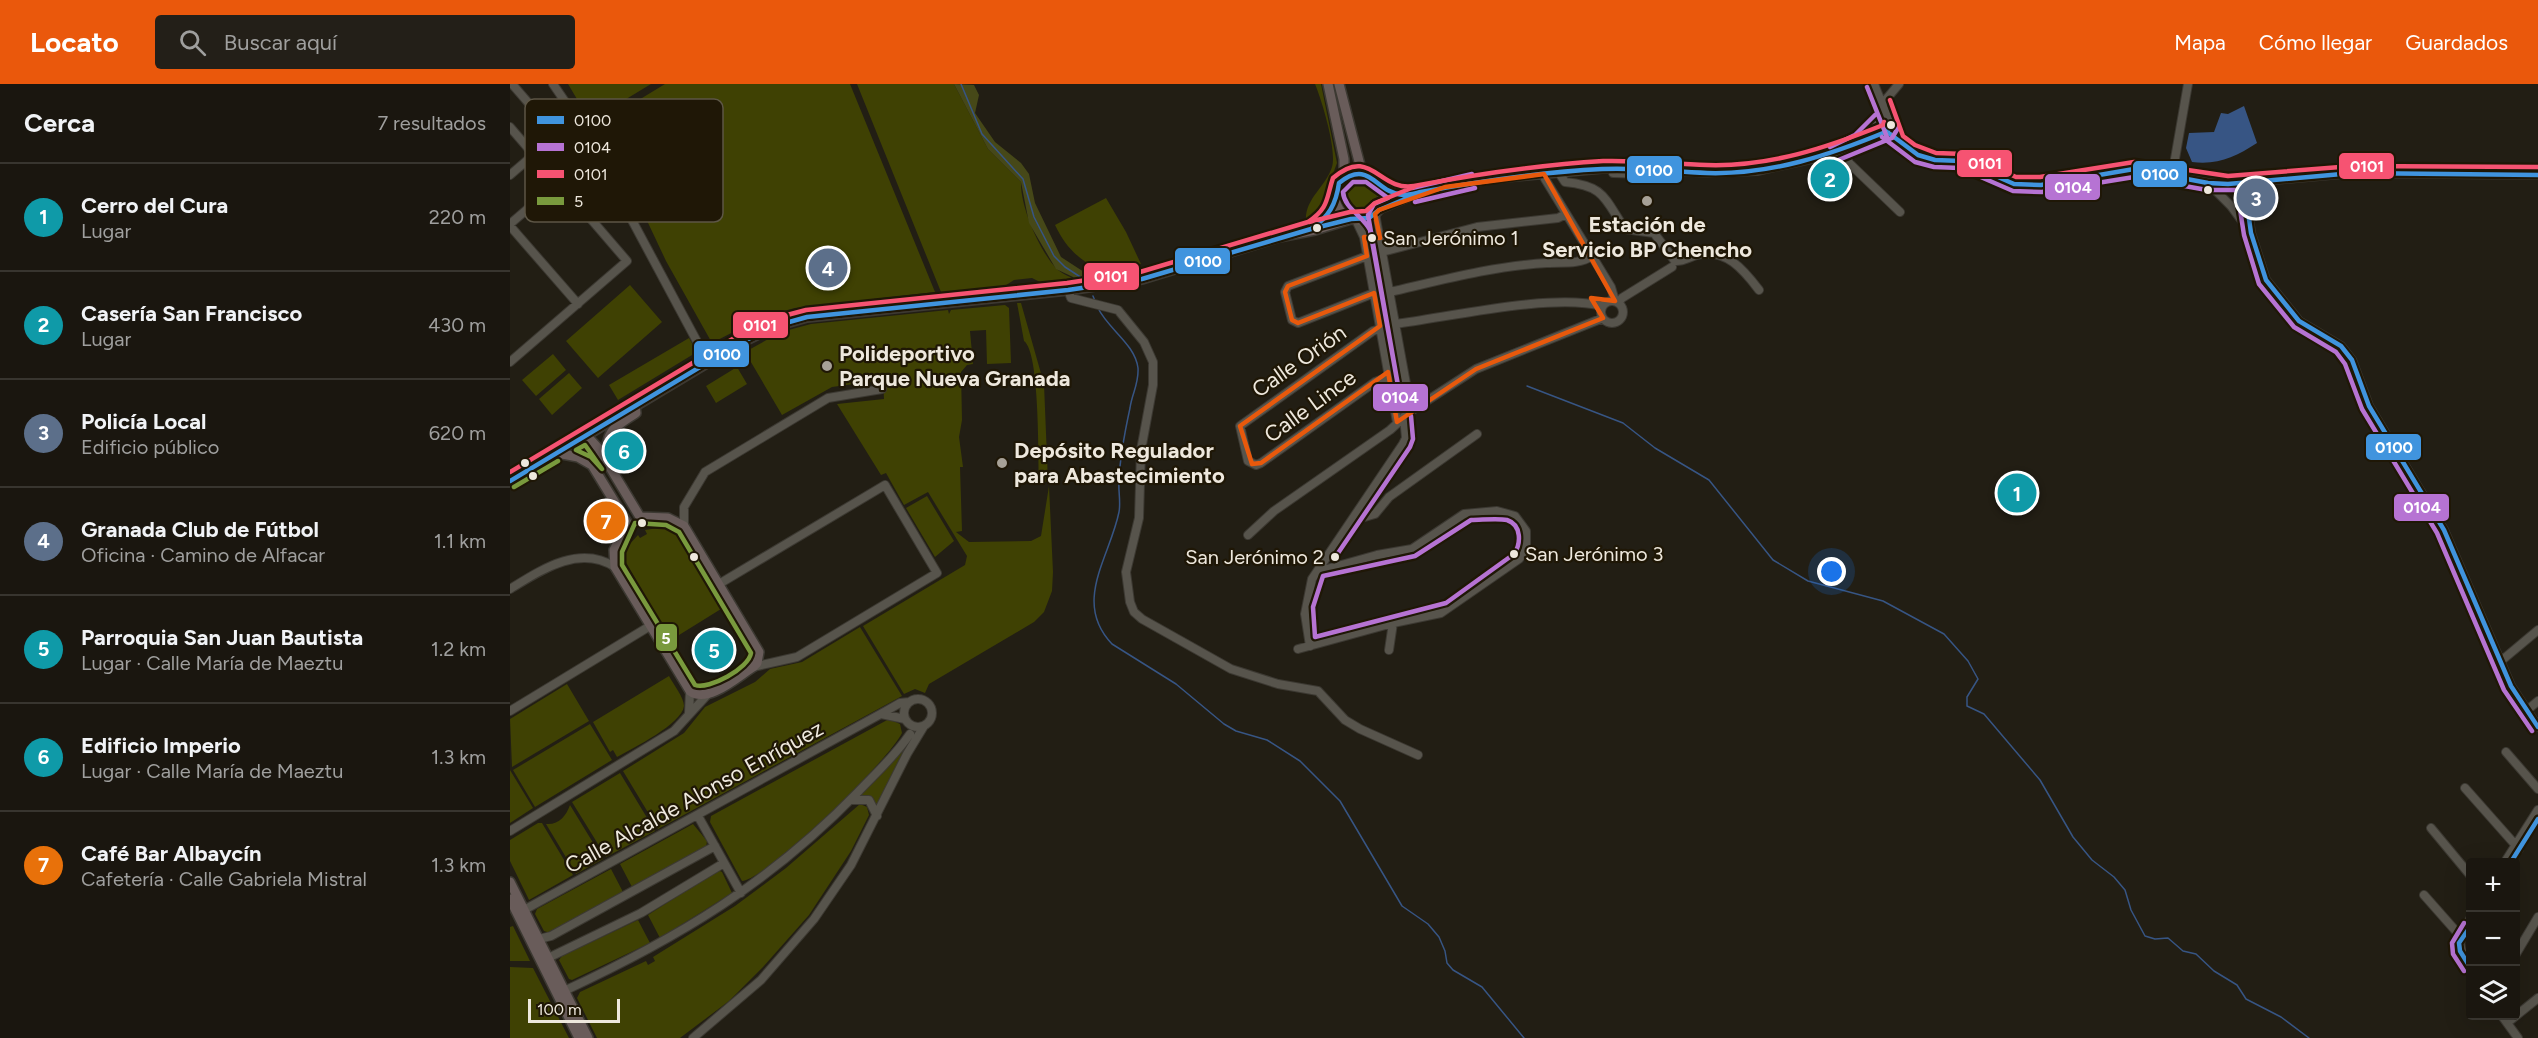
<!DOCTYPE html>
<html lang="es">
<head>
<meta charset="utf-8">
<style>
  :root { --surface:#1a160f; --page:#231f18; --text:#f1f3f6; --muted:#9f9f9e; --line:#38352f; --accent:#ea580c }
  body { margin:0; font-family:Figtree,sans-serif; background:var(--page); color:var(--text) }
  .controls { position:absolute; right:18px; bottom:18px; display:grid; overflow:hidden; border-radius:6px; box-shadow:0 6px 24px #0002 }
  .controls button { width:54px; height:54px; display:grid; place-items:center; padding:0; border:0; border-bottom:2px solid var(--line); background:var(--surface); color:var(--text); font:30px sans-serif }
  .scale { position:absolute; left:18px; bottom:15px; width:92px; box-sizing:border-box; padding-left:6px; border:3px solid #eee8dd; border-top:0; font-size:16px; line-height:21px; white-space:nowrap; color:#eee8dd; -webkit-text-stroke:4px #1f1706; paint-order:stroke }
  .you { position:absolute; left:1322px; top:488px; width:21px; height:21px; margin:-15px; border:4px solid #fff; border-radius:50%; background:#1a73e8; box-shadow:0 0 0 9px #1a73e833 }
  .badge { display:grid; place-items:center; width:39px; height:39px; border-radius:50%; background:var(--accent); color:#fff; font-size:20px; font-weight:700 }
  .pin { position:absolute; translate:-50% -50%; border:3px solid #fff; box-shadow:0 2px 6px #0006 }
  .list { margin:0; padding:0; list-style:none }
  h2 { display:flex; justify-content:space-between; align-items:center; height:78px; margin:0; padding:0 24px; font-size:26px }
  h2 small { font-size:20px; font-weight:400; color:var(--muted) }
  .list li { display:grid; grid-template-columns:39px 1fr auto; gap:18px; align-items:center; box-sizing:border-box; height:108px; padding:0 24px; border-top:2px solid var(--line) }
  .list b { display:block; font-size:22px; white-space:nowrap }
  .list p { margin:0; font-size:20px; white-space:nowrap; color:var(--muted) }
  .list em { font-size:20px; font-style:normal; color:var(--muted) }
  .icon { flex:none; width:33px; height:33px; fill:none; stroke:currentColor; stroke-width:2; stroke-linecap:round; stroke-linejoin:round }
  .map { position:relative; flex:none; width:2028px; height:954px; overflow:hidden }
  header { display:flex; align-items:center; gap:36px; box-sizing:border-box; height:84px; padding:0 30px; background:var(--accent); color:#fff }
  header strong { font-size:28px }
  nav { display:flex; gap:33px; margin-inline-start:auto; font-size:21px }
  .search { width:420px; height:54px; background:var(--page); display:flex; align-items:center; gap:15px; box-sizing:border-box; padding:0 21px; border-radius:6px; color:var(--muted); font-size:22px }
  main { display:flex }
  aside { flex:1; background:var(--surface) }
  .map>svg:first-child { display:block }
  .green { fill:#3f4103 }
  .forest { fill:#464818 }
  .water { fill:#375584 }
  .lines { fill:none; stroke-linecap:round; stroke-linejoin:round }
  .stream { stroke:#375584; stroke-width:1.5 }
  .minor-casing { stroke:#3c3932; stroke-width:10 }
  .major-casing { stroke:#3c3932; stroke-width:12 }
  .minor { stroke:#57544c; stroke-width:8 }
  .major { stroke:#695c5a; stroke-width:9 }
  .bus-1-casing { stroke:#1f1706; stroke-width:9 }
  .bus-2-casing { stroke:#1f1706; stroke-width:9 }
  .bus-3-casing { stroke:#1f1706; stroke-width:9 }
  .bus-4-casing { stroke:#1f1706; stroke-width:9 }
  .bus-1 { stroke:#4094de; stroke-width:4.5 }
  .bus-2 { stroke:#b673d3; stroke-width:4.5 }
  .bus-3 { stroke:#f65372; stroke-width:4.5 }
  .bus-4 { stroke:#799a3d; stroke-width:4.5 }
  .marked { fill:none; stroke:#e8590c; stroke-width:4.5; stroke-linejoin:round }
  .bus-dot { fill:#eee8dd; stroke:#1f1706; stroke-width:2 }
  .poi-dot { fill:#a7a197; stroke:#1f1706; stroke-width:2 }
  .labels { text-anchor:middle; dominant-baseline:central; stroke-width:4.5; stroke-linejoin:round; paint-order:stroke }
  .bus-label { font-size:20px; fill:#eee8dd; stroke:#1f1706; text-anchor:start }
  .poi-label { font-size:22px; font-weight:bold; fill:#eee8dd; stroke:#1f1706; text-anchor:start }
  .street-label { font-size:22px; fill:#eee8dd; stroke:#1f1706 }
  .key { fill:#1f1706; stroke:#5d5646; stroke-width:1.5 }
  .key-label { font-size:16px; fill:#eee8dd }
  .line-badge { stroke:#1f1706; stroke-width:2 }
  .badge-label { font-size:16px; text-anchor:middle; font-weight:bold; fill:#fff }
</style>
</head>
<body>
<header>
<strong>Locato</strong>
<div class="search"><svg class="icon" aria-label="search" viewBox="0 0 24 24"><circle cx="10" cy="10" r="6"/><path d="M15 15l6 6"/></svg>Buscar aquí</div>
<nav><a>Mapa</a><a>Cómo llegar</a><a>Guardados</a></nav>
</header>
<main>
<aside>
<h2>Cerca<small>7 resultados</small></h2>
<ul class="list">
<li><span class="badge" style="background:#0f9aa8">1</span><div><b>Cerro del Cura</b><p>Lugar</p></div><em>220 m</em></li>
<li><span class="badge" style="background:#0f9aa8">2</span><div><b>Casería San Francisco</b><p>Lugar</p></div><em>430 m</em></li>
<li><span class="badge" style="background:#5c6f8a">3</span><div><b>Policía Local</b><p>Edificio público</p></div><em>620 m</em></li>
<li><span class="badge" style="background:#5c6f8a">4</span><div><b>Granada Club de Fútbol</b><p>Oficina · Camino de Alfacar</p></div><em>1.1 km</em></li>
<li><span class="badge" style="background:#0f9aa8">5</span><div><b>Parroquia San Juan Bautista</b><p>Lugar · Calle María de Maeztu</p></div><em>1.2 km</em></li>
<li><span class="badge" style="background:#0f9aa8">6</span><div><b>Edificio Imperio</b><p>Lugar · Calle María de Maeztu</p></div><em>1.3 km</em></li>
<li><span class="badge" style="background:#e8710a">7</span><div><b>Café Bar Albaycín</b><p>Cafetería · Calle Gabriela Mistral</p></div><em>1.3 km</em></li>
</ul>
</aside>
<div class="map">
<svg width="2028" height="954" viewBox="0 0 2028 954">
  <rect width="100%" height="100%" fill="#221e14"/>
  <path class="green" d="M 58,0 L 141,0 L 80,37 Z
    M 155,0 L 340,0 L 425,208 L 285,224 L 252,233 L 202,259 L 156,177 L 91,39 Z
    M 347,0 L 444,0 L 478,65 L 511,98 C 510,122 529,166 546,184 C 553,192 562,191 568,200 L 538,202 L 522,194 L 504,196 L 484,209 L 436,214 L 431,208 Z
    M 805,0 L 811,0 L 827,79 L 817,106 L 815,127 L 804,136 L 796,138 C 794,115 815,104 822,83 C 827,66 812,17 805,0 Z
    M832 112a18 18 0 1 1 36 0a18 18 0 1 1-36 0Z
    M 596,114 L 616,148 L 631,180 L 587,185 C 567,174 555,162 545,141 Z
    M 120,201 L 152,238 L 88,294 L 56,257 Z
    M 507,219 L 511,219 L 534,300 L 538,398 L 529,397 C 528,374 530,268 514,257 Z
    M 495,221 L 499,224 L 501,279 L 477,280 L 476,246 L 460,247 L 463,280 L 457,281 L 451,288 L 452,336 L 449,353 L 453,383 L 450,383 L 452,447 L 446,448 L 459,458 L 521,457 L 531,452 L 539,402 L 543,488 L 542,507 L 534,528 L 524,538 L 419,600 L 415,609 L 405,605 L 394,610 L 353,542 L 455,481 L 457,472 L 418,408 L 394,421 L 376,389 L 371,391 L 327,320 L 374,315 L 373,296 L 322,303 L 272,331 L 235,268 L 271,248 L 301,240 L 438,226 L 439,230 L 441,226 Z
    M 179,254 L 187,268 L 108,316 L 99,301 Z
    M 43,270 L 56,286 L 26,312 L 12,296 Z
    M 227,283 L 237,300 L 206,319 L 196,302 Z
    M 59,289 L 72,304 L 42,331 L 29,315 Z
    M 417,412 L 444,457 L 425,473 L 396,424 Z
    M 154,443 L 165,447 L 211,525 L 161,556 L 114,475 L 118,462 L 128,451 L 130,454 L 137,450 L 135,446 Z
    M 350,543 L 392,612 L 148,745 L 113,687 L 174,649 L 195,623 L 245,598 L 260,585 L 292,578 Z
    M 159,592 C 163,600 174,613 174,622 C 172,640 123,664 107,673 L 103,666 L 100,668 L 83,638 Z
    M 57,600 L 79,637 L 2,683 L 0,635 Z
    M 379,635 L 390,640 L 392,649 C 379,676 259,794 232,797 L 200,738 L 201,732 Z
    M 80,640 L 102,676 L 25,723 L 3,686 Z
    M 394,665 L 368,724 L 359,713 L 346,712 Z
    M 0,686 L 23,724 L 0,739 Z
    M 110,689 L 145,747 L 96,773 L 62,718 Z
    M 350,720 L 357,723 L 359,731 L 341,767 L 299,831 L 253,883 L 219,917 L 170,954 L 87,954 L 67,914 L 70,908 L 136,877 L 138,881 L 145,877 L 143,873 L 225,822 L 276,784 Z
    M 60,721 L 93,775 L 66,790 L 36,740 C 49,741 56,732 60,721 Z
    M 28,739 L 32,739 L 63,791 L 19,816 L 0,777 L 0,756 Z
    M 183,740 L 197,757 L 196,764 L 122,803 L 110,780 Z
    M 101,785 L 113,808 L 40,849 L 34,847 L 25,830 L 27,825 Z
    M 208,786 L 212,788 L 222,809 L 150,854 L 138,831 Z
    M 128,836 L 140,859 L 62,896 L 59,895 L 49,876 L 52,872 Z
    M 3,842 L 20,877 L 0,877 L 0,843 Z
    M 0,883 L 23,884 L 59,954 L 0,954 Z"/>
  <path class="forest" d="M 444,0 L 464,1 L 469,11 L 465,29 L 485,58 L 511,79 L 519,90 L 525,119 L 551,173 L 574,188 L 578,195 L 566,197 L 563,193 L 546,185 L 519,139 L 511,98 L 478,65 Z"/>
  <path class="water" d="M 1734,22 L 1747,59 C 1725,73 1709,81 1682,78 L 1676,64 L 1679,49 L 1704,48 L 1711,29 L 1718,30 Z"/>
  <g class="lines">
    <path class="stream" d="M 451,0 L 472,50 L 513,95 L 524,133 L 544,172 L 555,183 L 575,196
      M 583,212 L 585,217
      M 588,224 C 598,245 625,260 628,284 C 629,300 622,309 620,324 C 615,347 610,372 609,396 C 608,406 611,418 609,428 C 600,473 562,518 602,560 L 666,600 L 714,640 L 726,647 L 757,656 L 790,677 L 830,717 L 892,822 L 918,840 L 929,853 L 935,867 L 937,879 L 943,886 L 972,903 L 1014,954
      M 1017,302 L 1113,339 L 1145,364 L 1199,396 L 1263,476 L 1298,497 L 1373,517 L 1434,550 L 1458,577 L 1468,595 L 1457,613 L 1457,622 L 1474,630 L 1530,696 L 1563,753 L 1582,776 L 1604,793 L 1615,806 L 1621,826 L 1635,852 L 1645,855 L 1658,854 L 1673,867 L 1686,870 L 1704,887 L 1727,901 L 1736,915 L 1771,933 L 1799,954"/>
    <g class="minor-casing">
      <path id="minor" d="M 43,0 L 71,41 L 198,278
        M 1364,0 L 1382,45
        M 1368,13 L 1370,36
        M 1373,19 L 1389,0
        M 0,43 L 24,71
        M 1376,47 L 1408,71 L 1425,76 L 1452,77 L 1504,100 L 1531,101 L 1624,85 L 1698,99 L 1718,100 L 1843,89 L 2028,91
        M 1355,53 L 1370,36 L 1377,35
        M 1333,66 L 1339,79 L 1390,128
        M 1049,89 L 1055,98 C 1095,102 1094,114 1115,145 L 1144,149 L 1165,177 C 1173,178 1179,173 1187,171 C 1215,163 1234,186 1249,206
        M 1103,89 L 1169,91
        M 1034,90 L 1035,95 L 1101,203 L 1105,217
        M 0,91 L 42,55 L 41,45 L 2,0
        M 1662,92 L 1678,0
        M 1698,99 L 1721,122 L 1740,148
        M 1734,99 L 1741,149 L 1756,196 L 1789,237 L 1831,262 L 1842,276 L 1859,322 L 1934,446 L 2001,602 L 2028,643
        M 870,100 L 894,111 L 983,95 L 1092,85 L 1128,84 L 1198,89 L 1247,87 L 1320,71 L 1378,47 L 1381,41
        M 869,126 L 902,112
        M 865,130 L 901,327
        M 846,136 L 854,153 L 887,338
        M 0,140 L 42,104
        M 0,142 L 68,220
        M 872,168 L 967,143 L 1048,134 L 1056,130
        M 857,172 L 778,202 L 775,208 L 782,236 L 788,239 L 864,209
        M 558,206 L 561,214 L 608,226 L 634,258 L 643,278 L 643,301 L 631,366 L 629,434 L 616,488 L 620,518 L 624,528 L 632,535 L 721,585 L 768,600 L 808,607 L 835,636 L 850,645 L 908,671
        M 880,208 C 932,196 983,182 1037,179 C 1052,178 1069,181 1082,172
        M1091 228a11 11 0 1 1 22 0a11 11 0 1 1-22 0Z
        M 1108,219 L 1112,214 L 1162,183
        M 885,240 C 940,233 1042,209 1092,222
        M 870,245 L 863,247 L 730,342 L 738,377 L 746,381 L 751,379 L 865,298 L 879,293
        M 0,278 L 117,177 L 25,70
        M 845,431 L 851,434 L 865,430 L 879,413 L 967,350
        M 174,442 L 174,423 L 195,388 L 318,314 L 372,305
        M 738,451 L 764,427 L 880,346 L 901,327 L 966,285 L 1093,234
        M 209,500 L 375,401 L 427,489 L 287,573 L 243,583
        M 0,505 C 31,486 69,460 105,483
        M 800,562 L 795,530 L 802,495 L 893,360 L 896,354 L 894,333
        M 788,565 L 883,539 L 931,529 L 1009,475 L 1016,465 L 1016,447 L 1005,432 L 987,427 L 954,430 L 902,465 L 867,471 L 817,485 L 809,484
        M 879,566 L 883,539
        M 1991,577 L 2028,546
        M394 629a14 14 0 1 1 28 0a14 14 0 1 1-28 0Z
        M 0,627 L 140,542
        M 2016,627 L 2028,617
        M 179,629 L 180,607
        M 371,630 L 395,635
        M 1996,668 L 2028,705
        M 1955,704 L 2009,765
        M 342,716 L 359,716 L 367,732
        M 188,732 L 231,809
        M 1921,744 L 1960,791
        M 0,747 L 164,647 L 197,611
        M 1995,778 L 2028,726
        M 1914,811 L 1952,854
        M 14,826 L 376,627 L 390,619 L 399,618
        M 1960,835 C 1947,857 1947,862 1960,883
        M 29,855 L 41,852 L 205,762
        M 2006,870 L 2028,833
        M 38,874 L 131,829 L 214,779
        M 54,907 C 168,854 260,799 348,708 C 366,689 385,672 400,650
        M 1992,932 L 2008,954
        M 1997,939 L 2028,914
        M 183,954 L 251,896 L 304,835 L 341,781 L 397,670 L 414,642"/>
    </g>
    <g class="major-casing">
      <path id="major" d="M 818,0 L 834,75 L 834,94
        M 829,0 L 852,89
        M825 112a24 24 0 1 1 48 0a24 24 0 1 1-48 0Z
        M 803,143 L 813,137 L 826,119
        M 76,351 L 89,365 L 130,433
        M 73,353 L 82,381 L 118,440
        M 47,369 L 68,373 L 82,381
        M 96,376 C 96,347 102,344 126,329 L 125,322
        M 0,397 L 230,259 L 265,242 L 297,233 L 558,206 L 632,195 L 769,153 L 805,146 L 841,135
        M 118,440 L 104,466 L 105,483 L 180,607 C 198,620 227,593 243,583 L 247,579 L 249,568 L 174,442 L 158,434 L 130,433
        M 0,798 L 78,954
        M 0,815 L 69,954"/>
    </g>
    <use href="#minor" class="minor"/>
    <use href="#major" class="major"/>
    <g class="bus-1-casing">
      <path id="bus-1" d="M 1376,47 L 1408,71 L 1425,76 L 1452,77 L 1504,100 L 1531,101 L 1624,85 L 1698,99 L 1718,100 L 1843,89 L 2028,91
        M 1734,99 L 1741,149 L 1756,196 L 1789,237 L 1831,262 L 1842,276 L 1859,322 L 1934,446 L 2001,602 L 2028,643
        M 801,145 L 841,135 L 859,134 L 869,126 L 907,110
        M 0,397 L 230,259 L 265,242 L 297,233 L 558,206 L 632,195 L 801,145 C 819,133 826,120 829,99 C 860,74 865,109 893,111 C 899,111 906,109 911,108 C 971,97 1031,88 1092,85 C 1128,83 1162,88 1197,89 C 1261,91 1320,71 1378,47 L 1381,41
        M 2001,778 L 2028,735
        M 1960,843 L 1949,859 L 1950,867 L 1960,883"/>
    </g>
    <g class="bus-2-casing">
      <path id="bus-2" d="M 1357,3 L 1377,53
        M 1372,53 L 1405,78 L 1424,83 L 1450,84 L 1503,107 L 1532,108 L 1624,93 L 1697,106 L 1727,106 L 1734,151 L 1749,200 L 1784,243 L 1826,268 L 1835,280 L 1852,325 L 1927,449 L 1994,606 L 2022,647
        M 1320,63 L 1345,51 L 1365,31
        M 1326,77 L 1382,54 L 1388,44
        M 843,98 L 856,98 L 878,114 L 864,120 L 858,131 L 892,324 L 860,146 C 853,132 834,124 833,108 Z
        M 902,104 L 962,90
        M 905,118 L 965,104
        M 961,436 C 972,436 987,434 997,436 C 1012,441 1011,460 1004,470 L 936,519 L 805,553 L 803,523 L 813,492 L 905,472 Z
        M 824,475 L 900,363 L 903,355 L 901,332
        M 1954,887 L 1943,870 L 1942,859 L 1954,839"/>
    </g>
    <g class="bus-3-casing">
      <path id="bus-3" d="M 1380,16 L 1393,52 L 1405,61 L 1426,69 L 1454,70 L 1506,93 L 1530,93 L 1624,78 L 1718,92 L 1843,82 L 2028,83
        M 799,138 L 840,128 L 856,127 L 865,119 L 904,103
        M 0,388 L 226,253 L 262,235 L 296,226 L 557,199 L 630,188 L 798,138 C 819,124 816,115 823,94 C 861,61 869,108 904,102 C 967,90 1029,81 1093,77 C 1128,76 1162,80 1197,81 C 1259,83 1316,64 1373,41 L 1374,38"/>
    </g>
    <g class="bus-4-casing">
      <path id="bus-4" d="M 75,361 L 92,385 L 81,373 L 66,366 Z
        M 4,403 L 48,377
        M 125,439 L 156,441 L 169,448 L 241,569 C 239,584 199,606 185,601 L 112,481 L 112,468 Z"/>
    </g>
    <use href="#bus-1" class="bus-1"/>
    <use href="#bus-2" class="bus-2"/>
    <use href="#bus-3" class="bus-3"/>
    <use href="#bus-4" class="bus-4"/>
  </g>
  <path class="marked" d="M 1034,90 L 1105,217 L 1081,214 L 1093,234 L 966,285 L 887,338 L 878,288 L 751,379 L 742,380 L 730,342 L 870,242 L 864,209 L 788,239 L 782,236 L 775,208 L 778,202 L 857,172 L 854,153 L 870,154 L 865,130 L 869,126 L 935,103 Z"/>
  <g class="bus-dot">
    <circle cx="1381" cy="41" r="5"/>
    <circle cx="1698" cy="106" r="5"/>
    <circle cx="807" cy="144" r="5"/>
    <circle cx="862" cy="154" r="5"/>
    <circle cx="15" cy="379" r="5"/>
    <circle cx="23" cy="392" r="5"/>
    <circle cx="132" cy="439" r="5"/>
    <circle cx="1004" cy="470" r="5"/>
    <circle cx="184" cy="473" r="5"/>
    <circle cx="825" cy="473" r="5"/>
  </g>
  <g class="poi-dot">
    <circle cx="1137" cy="117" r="6"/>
    <circle cx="317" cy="282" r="6"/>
    <circle cx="492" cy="379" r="6"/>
  </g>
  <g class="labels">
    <g class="bus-label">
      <text x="873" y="154">San Jerónimo 1</text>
      <text x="1015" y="470">San Jerónimo 3</text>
      <text x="814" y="473" text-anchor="end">San Jerónimo 2</text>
    </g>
    <g class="poi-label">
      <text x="1137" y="140" text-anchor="middle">Estación de<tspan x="1137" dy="25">Servicio BP Chencho</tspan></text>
      <text x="329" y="269">Polideportivo<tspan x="329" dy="25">Parque Nueva Granada</tspan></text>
      <text x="504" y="366">Depósito Regulador<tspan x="504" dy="25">para Abastecimiento</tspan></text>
    </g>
    <g class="street-label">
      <text transform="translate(789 277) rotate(-35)">Calle Orión</text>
      <text transform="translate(800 322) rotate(-36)">Calle Lince</text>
      <text transform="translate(184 713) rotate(-29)">Calle Alcalde Alonso Enríquez</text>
    </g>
  </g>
  <rect x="15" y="15" width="198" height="123" rx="9" class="key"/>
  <rect x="27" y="32" width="27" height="8" fill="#4094de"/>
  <rect x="27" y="59" width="27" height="8" fill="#b673d3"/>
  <rect x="27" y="86" width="27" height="8" fill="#f65372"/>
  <rect x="27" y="113" width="27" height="8" fill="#799a3d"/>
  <g class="key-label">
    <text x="64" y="42">0100</text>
    <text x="64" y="69">0104</text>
    <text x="64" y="96">0101</text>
    <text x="64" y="123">5</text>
  </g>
  <g class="line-badge">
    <rect x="1446" y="65" width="57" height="29" rx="6" fill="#f65372"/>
    <rect x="1828" y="68" width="57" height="28" rx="6" fill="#f65372"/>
    <rect x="1116" y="71" width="57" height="29" rx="6" fill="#4094de"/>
    <rect x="1622" y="76" width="56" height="28" rx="6" fill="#4094de"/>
    <rect x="1534" y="89" width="57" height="28" rx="6" fill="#b673d3"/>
    <rect x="664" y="163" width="57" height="28" rx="6" fill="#4094de"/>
    <rect x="573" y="178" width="57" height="29" rx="6" fill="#f65372"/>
    <rect x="222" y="227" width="57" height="28" rx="6" fill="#f65372"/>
    <rect x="183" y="256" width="57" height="28" rx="6" fill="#4094de"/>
    <rect x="862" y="299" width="57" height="29" rx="6" fill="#b673d3"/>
    <rect x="1855" y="349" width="57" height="28" rx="6" fill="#4094de"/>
    <rect x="1883" y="409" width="57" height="29" rx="6" fill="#b673d3"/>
    <rect x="145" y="539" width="23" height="29" rx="6" fill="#799a3d"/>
  </g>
  <g class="badge-label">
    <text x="1475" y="85">0101</text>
    <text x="1857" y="88">0101</text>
    <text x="1144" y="92">0100</text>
    <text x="1650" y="96">0100</text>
    <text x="1563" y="109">0104</text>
    <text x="693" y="183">0100</text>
    <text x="601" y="198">0101</text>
    <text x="250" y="247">0101</text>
    <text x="212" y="276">0100</text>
    <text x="890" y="319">0104</text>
    <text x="1884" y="369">0100</text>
    <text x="1912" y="429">0104</text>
    <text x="156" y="560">5</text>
  </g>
</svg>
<div class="controls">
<button>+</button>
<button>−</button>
<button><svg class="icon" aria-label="layers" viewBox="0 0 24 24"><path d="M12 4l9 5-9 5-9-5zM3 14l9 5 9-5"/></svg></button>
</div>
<div class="scale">100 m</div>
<div class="you"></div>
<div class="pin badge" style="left:1507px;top:409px;background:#0f9aa8">1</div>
<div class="pin badge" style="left:1320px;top:95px;background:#0f9aa8">2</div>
<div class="pin badge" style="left:1746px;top:114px;background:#5c6f8a">3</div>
<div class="pin badge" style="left:318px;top:184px;background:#5c6f8a">4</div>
<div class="pin badge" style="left:204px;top:566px;background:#0f9aa8">5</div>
<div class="pin badge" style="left:114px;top:367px;background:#0f9aa8">6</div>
<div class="pin badge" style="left:96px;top:437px;background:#e8710a">7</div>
</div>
</main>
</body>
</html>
